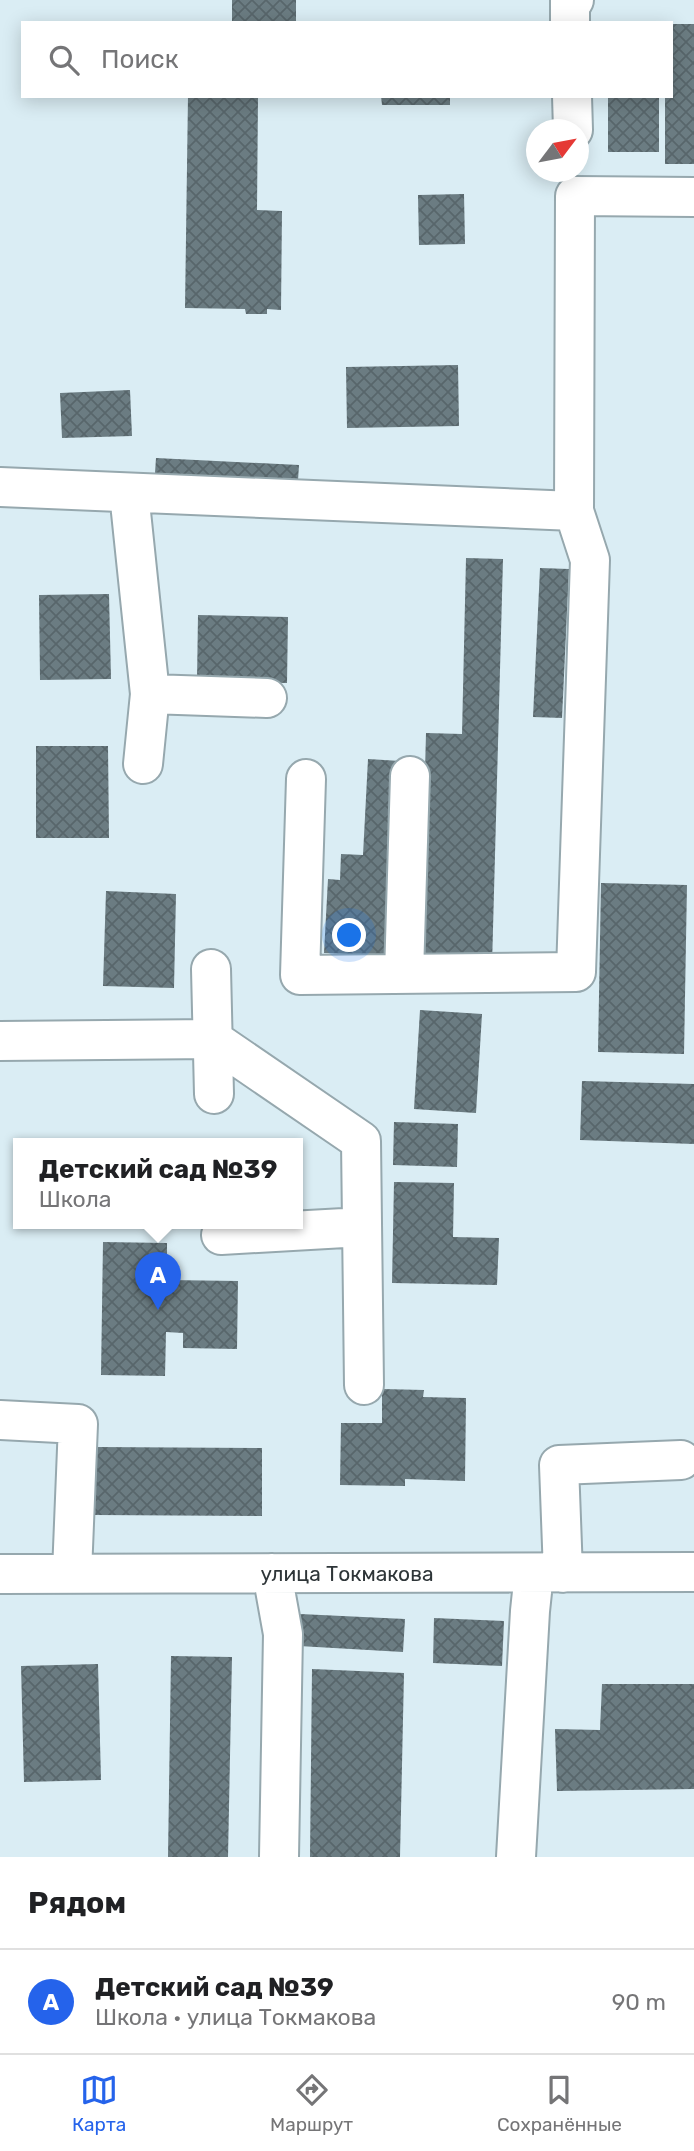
<!DOCTYPE html>
<html lang="ru">
<head>
<meta charset="utf-8">
<style>
  :root { --surface:#fff; --page:#f2f2f2; --text:#202124; --muted:#757577; --line:#e0e0e0; --accent:#2563eb }
  body { margin:0; font-family:Rubik,sans-serif; background:var(--page); color:var(--text) }
  .compass { position:absolute; left:526px; top:119px; width:63px; height:63px; border-radius:50%; background:var(--surface); box-shadow:0 4px 18px #0003; rotate:58deg }
  .you { position:absolute; left:350px; top:936px; width:24px; height:24px; margin:-18px; border:5px solid #fff; border-radius:50%; background:#1a73e8; box-shadow:0 0 0 10px #1a73e833 }
  .badge { display:grid; place-items:center; width:46px; height:46px; border-radius:50%; background:var(--accent); color:#fff; font-size:23px; font-weight:700 }
  .pin { position:absolute; translate:-50% -58px; filter:drop-shadow(0 2px 4px #0008) }
  .pin::after { content:''; position:absolute; top:37px; width:24px; height:21px; background:inherit; clip-path:polygon(0 0,100% 0,50% 100%) }
  .popup { position:absolute; left:13px; top:1138px; width:290px; height:91px; box-sizing:border-box; display:grid; place-content:center; border-radius:0px; background:var(--surface); filter:drop-shadow(0 2px 5px #0005); font-size:23px; white-space:nowrap; color:var(--muted) }
  .popup b { font-size:26px; color:var(--text) }
  .popup::after { content:''; position:absolute; left:50%; top:100%; margin-left:-14px; border:14px solid transparent; border-top-color:var(--surface) }
  .list { margin:0; padding:0; list-style:none }
  h2 { display:flex; justify-content:space-between; align-items:center; height:91px; margin:0; padding:0 28px; font-size:30px }
  h2 small { font-size:23px; font-weight:400; color:var(--muted) }
  .list li { display:grid; grid-template-columns:46px 1fr auto; gap:21px; align-items:center; box-sizing:border-box; height:105px; padding:0 28px; border-top:2px solid var(--line) }
  .list b { display:block; font-size:26px; white-space:nowrap }
  .list p { margin:0; font-size:23px; white-space:nowrap; color:var(--muted) }
  .list em { font-size:23px; font-style:normal; color:var(--muted) }
  .icon { flex:none; width:38px; height:38px; fill:none; stroke:currentColor; stroke-width:2; stroke-linecap:round; stroke-linejoin:round }
  .map { position:relative; flex:none; width:694px; height:1857px; overflow:hidden }
  .search { position:absolute; background:var(--surface); box-shadow:0 4px 18px #0003; left:21px; right:21px; top:21px; height:77px; display:flex; align-items:center; gap:18px; box-sizing:border-box; padding:0 24px; border-radius:0px; color:var(--muted); font-size:26px }
  .sheet { height:196px; background:var(--surface) }
  nav { display:flex; justify-content:space-around; align-items:center; box-sizing:border-box; height:98px; border-top:2px solid var(--line); background:var(--surface); font-size:19px; color:var(--muted) }
  nav a { display:grid; justify-items:center; gap:4px }
  nav .on { color:var(--accent) }
  .map>svg:first-child { display:block }
  .building { fill:url(#building-cross-hatch) }
  .lines { fill:none; stroke-linecap:round; stroke-linejoin:round }
  .minor-casing { stroke:#96a8ae; stroke-width:42 }
  .minor { stroke:#fff; stroke-width:38 }
  .labels { text-anchor:middle; dominant-baseline:central; stroke-width:7; stroke-linejoin:round; paint-order:stroke }
  .street-label { font-size:21px; fill:#2e3538; stroke:#fff }
</style>
</head>
<body>
<div class="map">
<svg width="694" height="1857" viewBox="0 0 694 1857">
  <defs>
    <pattern id="building-cross-hatch" width="8" height="8" patternUnits="userSpaceOnUse" patternTransform="scale(1.75)"><rect width="8" height="8" fill="#6b7c82"/><path d="M0 0l8 8M0 8l8-8" fill="none" stroke="#58666b"/></pattern>
  </defs>
  <rect width="100%" height="100%" fill="#daedf4"/>
  <path class="building" d="M 232,0 L 296,0 L 296,23 L 232,23 Z
    M 671,24 L 694,24 L 694,164 L 665,164 L 665,96 L 671,96 Z
    M 188,96 L 258,96 L 257,210 L 282,211 L 281,310 L 267,309 L 267,314 L 246,314 L 245,309 L 185,308 Z
    M 381,96 L 450,96 L 450,105 L 382,105 Z
    M 608,96 L 659,96 L 659,152 L 608,152 Z
    M 464,194 L 465,244 L 419,245 L 418,195 Z
    M 458,365 L 459,426 L 347,428 L 346,367 Z
    M 130,390 L 132,436 L 62,438 L 60,393 Z
    M 156,458 L 299,465 L 297,496 L 154,488 Z
    M 466,558 L 503,559 L 492,966 L 420,964 L 426,733 L 462,734 Z
    M 540,568 L 569,569 L 562,718 L 533,717 Z
    M 109,594 L 111,679 L 40,680 L 39,595 Z
    M 198,615 L 288,617 L 287,683 L 197,681 Z
    M 36,746 L 108,746 L 109,838 L 36,838 Z
    M 368,759 L 400,761 L 390,956 L 324,953 L 328,879 L 340,880 L 341,854 L 363,855 Z
    M 601,883 L 687,885 L 684,1054 L 598,1052 Z
    M 106,891 L 176,894 L 174,988 L 103,986 Z
    M 420,1010 L 482,1014 L 476,1113 L 414,1109 Z
    M 582,1081 L 694,1084 L 694,1144 L 580,1140 Z
    M 394,1122 L 458,1124 L 457,1167 L 393,1165 Z
    M 394,1182 L 454,1183 L 453,1237 L 499,1238 L 497,1285 L 392,1283 Z
    M 103,1242 L 167,1243 L 167,1280 L 238,1281 L 237,1349 L 183,1348 L 183,1333 L 166,1332 L 165,1376 L 101,1375 Z
    M 382,1389 L 424,1390 L 423,1397 L 466,1398 L 465,1481 L 405,1479 L 405,1486 L 340,1485 L 341,1423 L 382,1423 Z
    M 95,1447 L 262,1448 L 262,1516 L 95,1515 Z
    M 300,1614 L 405,1619 L 403,1652 L 299,1646 Z
    M 434,1618 L 504,1621 L 502,1666 L 433,1663 Z
    M 171,1656 L 232,1657 L 228,1857 L 168,1857 Z
    M 98,1664 L 101,1780 L 24,1782 L 21,1666 Z
    M 312,1669 L 404,1673 L 400,1857 L 310,1857 Z
    M 602,1684 L 694,1684 L 694,1789 L 557,1791 L 555,1729 L 600,1730 Z"/>
  <g class="lines">
    <g class="minor-casing">
      <path id="minor" d="M 570,23 L 570,0 L 574,0
        M 572,96 L 573,130
        M 0,487 L 574,511
        M 129,493 L 150,694 L 267,698
        M 143,764 L 150,694
        M 306,779 L 300,975 L 576,972 L 590,560 L 574,511 L 575,196 L 694,197
        M 211,969 L 214,1094
        M 404,974 L 410,776
        M 0,1041 L 212,1039 L 361,1141 L 364,1385
        M 221,1235 L 362,1227
        M 0,1420 L 78,1424 L 72,1573
        M 272,1573 L 283,1634 L 279,1857
        M 563,1573 L 559,1465 L 681,1460
        M 0,1574 L 694,1572
        M 516,1857 L 530,1611 L 534,1573"/>
    </g>
    <use href="#minor" class="minor"/>
  </g>
  <g class="labels">
    <g class="street-label">
      <text x="347" y="1573">улица Токмакова</text>
    </g>
  </g>
</svg>
<svg class="compass" viewBox="-18 -18 36 36"><path d="M0-13l5 13h-10z" fill="#e53935"/><path d="M0 13l5-13h-10z" fill="#757577"/></svg>
<div class="you"></div>
<div class="pin badge" style="left:158px;top:1310px">A</div>
<div class="popup"><b>Детский сад №39</b>Школа</div>
<div class="search"><svg class="icon" aria-label="search" viewBox="0 0 24 24"><circle cx="10" cy="10" r="6"/><path d="M15 15l6 6"/></svg>Поиск</div>
</div>
<section class="sheet">
<h2>Рядом<small></small></h2>
<ul class="list">
<li><span class="badge">A</span><div><b>Детский сад №39</b><p>Школа · улица Токмакова</p></div><em>90 m</em></li>
</ul>
</section>
<nav>
<a class="on"><svg class="icon" aria-label="map" viewBox="0 0 24 24"><path d="M3 6l6-2 6 2 6-2v14l-6 2-6-2-6 2zM9 4v14M15 6v14"/></svg>Карта</a>
<a><svg class="icon" aria-label="directions" viewBox="0 0 24 24"><path d="M12 3l9 9-9 9-9-9zM9 14v-3h6M13 9l2 2-2 2"/></svg>Маршрут</a>
<a><svg class="icon" aria-label="saved" viewBox="0 0 24 24"><path d="M7 4h10v16l-5-4-5 4z"/></svg>Сохранённые</a>
</nav>
</body>
</html>
